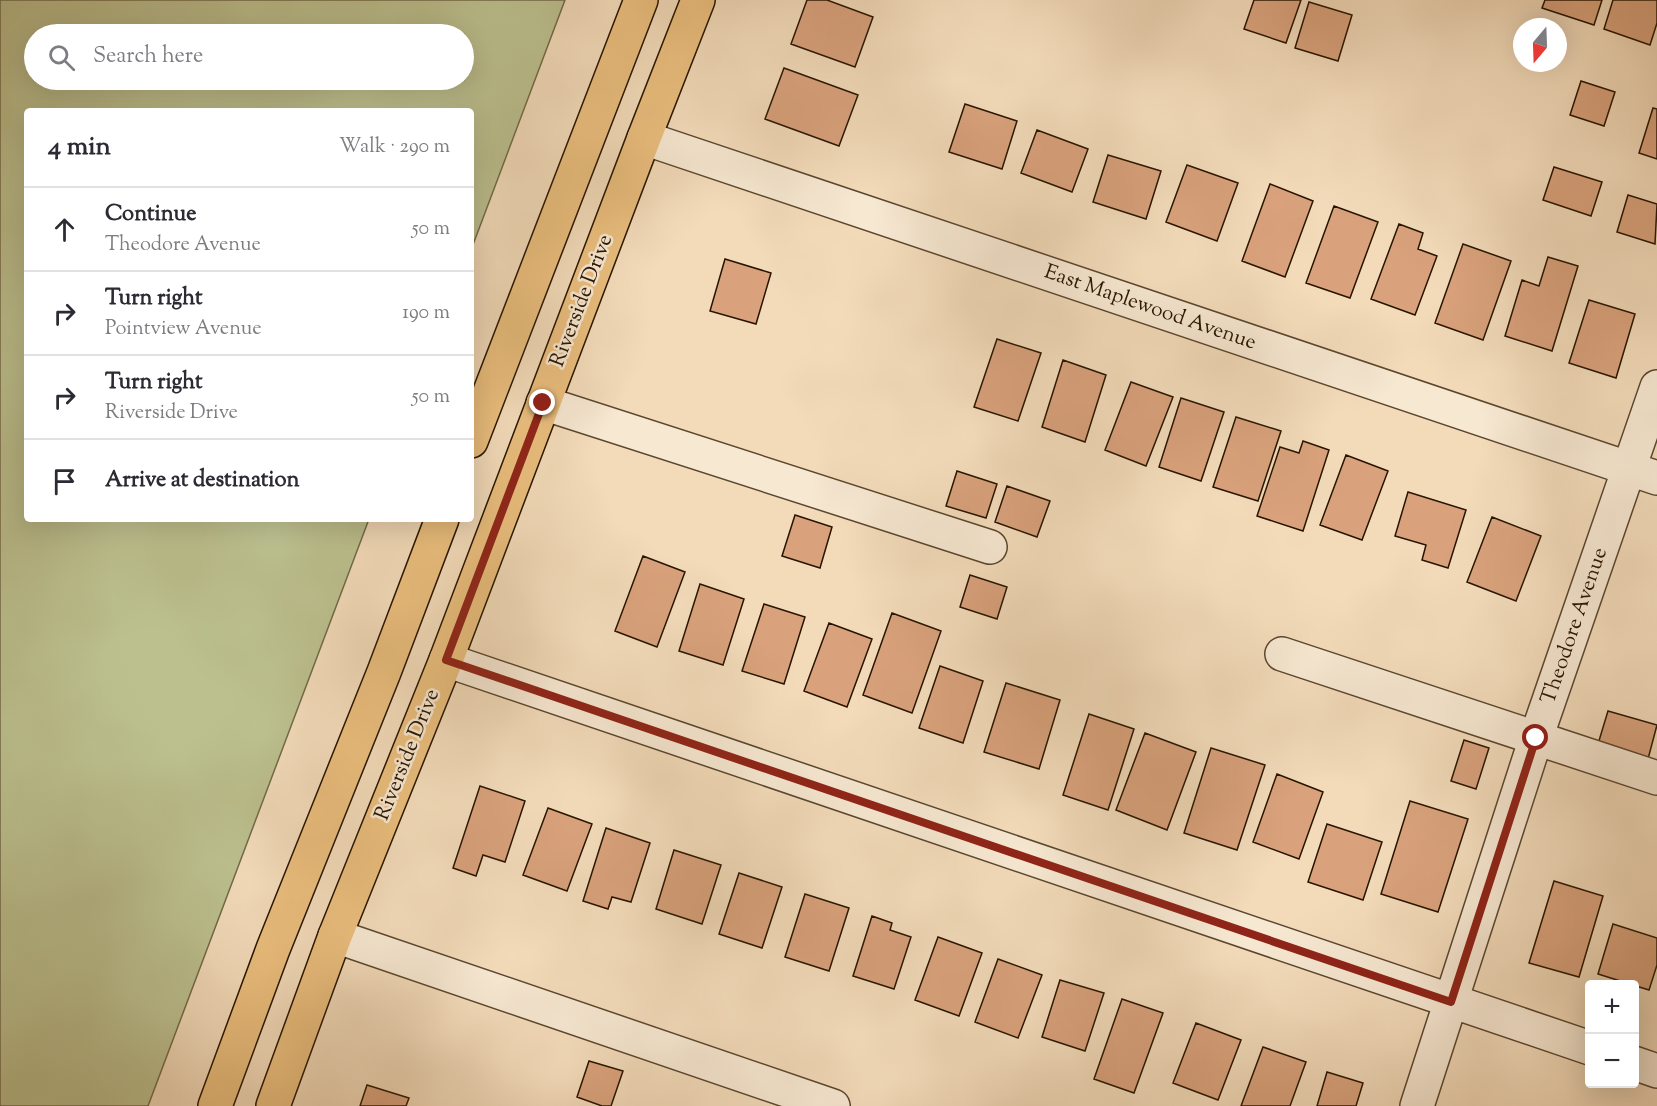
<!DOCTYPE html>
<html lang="en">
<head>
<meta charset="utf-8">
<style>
  :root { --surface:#fff; --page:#f7f7f7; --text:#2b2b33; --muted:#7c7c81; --line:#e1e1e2 }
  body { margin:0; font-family:"Sorts Mill Goudy",serif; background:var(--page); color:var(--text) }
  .controls { position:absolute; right:18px; bottom:18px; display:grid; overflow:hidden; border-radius:6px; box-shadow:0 6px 24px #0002 }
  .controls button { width:54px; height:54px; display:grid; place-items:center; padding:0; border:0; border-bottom:2px solid var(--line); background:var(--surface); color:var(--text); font:30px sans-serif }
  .compass { position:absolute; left:1513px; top:18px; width:54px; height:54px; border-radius:50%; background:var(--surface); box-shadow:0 6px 24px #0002; rotate:199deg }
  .stop { position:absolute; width:18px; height:18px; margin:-14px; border:4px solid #8f2418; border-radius:50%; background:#fff }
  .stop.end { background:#8f2418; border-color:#fff; box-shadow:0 2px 6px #0008 }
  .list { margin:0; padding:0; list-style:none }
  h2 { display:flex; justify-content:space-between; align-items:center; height:78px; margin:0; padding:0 24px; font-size:26px }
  h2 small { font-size:20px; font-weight:400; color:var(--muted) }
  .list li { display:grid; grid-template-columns:39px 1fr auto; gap:18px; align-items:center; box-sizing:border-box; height:84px; padding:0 24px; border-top:2px solid var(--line) }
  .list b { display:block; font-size:22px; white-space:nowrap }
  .list p { margin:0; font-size:20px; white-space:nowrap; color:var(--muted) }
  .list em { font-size:20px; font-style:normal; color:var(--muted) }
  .icon { flex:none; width:33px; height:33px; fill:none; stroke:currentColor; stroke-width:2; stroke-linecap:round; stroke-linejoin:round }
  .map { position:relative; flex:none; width:1657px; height:1106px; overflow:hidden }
  .search { position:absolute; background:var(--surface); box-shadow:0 6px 24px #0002; left:24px; top:24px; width:450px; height:66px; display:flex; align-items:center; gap:15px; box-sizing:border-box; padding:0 21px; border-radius:33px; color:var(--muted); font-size:22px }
  .panel { position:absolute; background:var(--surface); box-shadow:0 6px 24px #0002; left:24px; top:108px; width:450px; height:414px; border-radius:6px }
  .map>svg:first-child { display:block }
  .green { fill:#bcc08f; stroke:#726a48; stroke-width:1.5; fill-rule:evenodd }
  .building { fill:#d9a27c; stroke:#271400; stroke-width:1.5 }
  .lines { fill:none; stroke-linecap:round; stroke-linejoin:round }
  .minor-casing { stroke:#5a462e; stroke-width:36 }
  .major-casing { stroke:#271400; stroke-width:36 }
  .minor { stroke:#f7e8d2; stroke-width:33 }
  .major { stroke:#eabe7d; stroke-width:33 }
  .route { stroke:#8f2418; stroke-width:8 }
  .labels { text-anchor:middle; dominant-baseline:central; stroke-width:5; stroke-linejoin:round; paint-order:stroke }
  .street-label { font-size:21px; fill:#271400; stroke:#f7e8d2 }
</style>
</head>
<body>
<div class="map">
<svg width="1657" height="1106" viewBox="0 0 1657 1106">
  <rect width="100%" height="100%" fill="#f3dbba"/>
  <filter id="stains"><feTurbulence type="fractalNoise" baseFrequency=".00333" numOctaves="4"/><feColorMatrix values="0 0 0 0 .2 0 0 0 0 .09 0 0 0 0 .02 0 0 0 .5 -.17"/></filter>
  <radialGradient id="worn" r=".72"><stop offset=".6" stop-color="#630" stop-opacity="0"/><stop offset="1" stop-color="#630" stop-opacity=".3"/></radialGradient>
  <path class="green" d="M 0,0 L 565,0 L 471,250 L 471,111 L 27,111 L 27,519 L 369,519 L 148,1106 L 0,1106 ZM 34,34 L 464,34 L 464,80 L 34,80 Z"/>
  <path class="building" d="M 807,0 L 827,0 L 873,17 L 855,67 L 791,44 Z
    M 1254,0 L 1301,0 L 1286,43 L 1244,29 Z
    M 1545,0 L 1602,0 L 1594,25 L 1542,8 Z
    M 1613,0 L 1657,0 L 1657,23 L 1650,45 L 1604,29 Z
    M 1309,2 L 1352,15 L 1338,61 L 1295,48 Z
    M 784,68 L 858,95 L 839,146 L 765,119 Z
    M 1581,81 L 1615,92 L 1604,126 L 1570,115 Z
    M 965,104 L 1017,121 L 1002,169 L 949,152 Z
    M 1653,108 L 1657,109 L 1657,159 L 1639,153 Z
    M 1037,130 L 1088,149 L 1072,192 L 1021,173 Z
    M 1108,155 L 1161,171 L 1146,219 L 1093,202 Z
    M 1187,165 L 1238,183 L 1217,241 L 1166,222 Z
    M 1554,167 L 1602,182 L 1591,216 L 1543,200 Z
    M 1270,184 L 1313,201 L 1285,277 L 1242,261 Z
    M 1628,195 L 1657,204 L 1655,244 L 1617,232 Z
    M 1334,206 L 1378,222 L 1350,298 L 1306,283 Z
    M 1399,224 L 1423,233 L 1418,249 L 1437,256 L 1415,315 L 1371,299 Z
    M 1463,244 L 1511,261 L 1483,340 L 1435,323 Z
    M 1548,257 L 1578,266 L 1552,351 L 1505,336 L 1522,280 L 1539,286 Z
    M 725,259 L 771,273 L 756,324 L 710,311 Z
    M 1589,300 L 1635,314 L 1616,378 L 1569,363 Z
    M 997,339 L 1041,353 L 1018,421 L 974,407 Z
    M 1063,360 L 1106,375 L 1085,442 L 1042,427 Z
    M 1131,382 L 1173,397 L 1146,466 L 1105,450 Z
    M 1181,398 L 1224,412 L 1201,481 L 1159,467 Z
    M 1236,417 L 1281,431 L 1258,501 L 1213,487 Z
    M 1303,441 L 1329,450 L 1303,531 L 1257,516 L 1280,447 L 1299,453 Z
    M 1346,455 L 1388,471 L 1362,540 L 1320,525 Z
    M 957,471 L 997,484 L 986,518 L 946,506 Z
    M 1007,486 L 1050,501 L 1037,537 L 995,522 Z
    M 1408,492 L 1466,510 L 1448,568 L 1422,560 L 1426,545 L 1395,536 Z
    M 795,515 L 832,527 L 820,568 L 782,556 Z
    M 1492,517 L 1541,536 L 1516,601 L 1467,582 Z
    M 643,556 L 685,572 L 657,647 L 615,631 Z
    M 970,575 L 1007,587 L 997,619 L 960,607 Z
    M 700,584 L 744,599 L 723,665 L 679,651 Z
    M 764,604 L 805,617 L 784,684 L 742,671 Z
    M 892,613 L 941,631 L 912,713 L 863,695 Z
    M 829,623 L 872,639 L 847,707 L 804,691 Z
    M 940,666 L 983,681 L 963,743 L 919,728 Z
    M 1006,683 L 1060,700 L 1039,769 L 984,752 Z
    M 1608,711 L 1657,725 L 1648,759 L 1598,744 Z
    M 1089,714 L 1134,729 L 1108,810 L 1063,795 Z
    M 1145,733 L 1196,752 L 1167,830 L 1116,810 Z
    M 1464,740 L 1489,748 L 1476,789 L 1451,781 Z
    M 1211,748 L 1265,765 L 1237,850 L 1184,833 Z
    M 1277,774 L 1323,792 L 1299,859 L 1253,842 Z
    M 480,786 L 525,801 L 505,862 L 483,855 L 476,876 L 453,868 Z
    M 1410,801 L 1468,819 L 1438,912 L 1381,894 Z
    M 548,808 L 592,824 L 567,891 L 523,875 Z
    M 1327,824 L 1382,842 L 1363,900 L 1308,882 Z
    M 606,828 L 650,843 L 631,902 L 612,897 L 608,909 L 583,901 Z
    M 674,850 L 721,865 L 702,924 L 656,909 Z
    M 739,873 L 782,887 L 762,948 L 719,934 Z
    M 1554,881 L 1603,896 L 1579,977 L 1529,963 Z
    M 805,894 L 849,908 L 829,971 L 785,957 Z
    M 872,916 L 892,923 L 890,930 L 911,937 L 894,989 L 853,976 Z
    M 1613,924 L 1657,938 L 1657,965 L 1649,990 L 1598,974 Z
    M 938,937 L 982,953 L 959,1016 L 915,1000 Z
    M 998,959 L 1042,975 L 1018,1038 L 975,1022 Z
    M 1060,980 L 1104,993 L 1085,1051 L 1042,1037 Z
    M 1122,999 L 1163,1013 L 1134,1093 L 1094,1079 Z
    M 1196,1023 L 1241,1040 L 1218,1100 L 1173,1083 Z
    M 1263,1047 L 1306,1062 L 1290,1106 L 1241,1106 Z
    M 589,1061 L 623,1071 L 611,1106 L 602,1106 L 577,1097 Z
    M 1327,1072 L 1363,1083 L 1356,1106 L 1317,1106 Z
    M 367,1085 L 409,1098 L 406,1106 L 360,1106 Z"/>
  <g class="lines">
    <g class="minor-casing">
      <path id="minor" d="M 644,138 L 1657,478
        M 543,403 L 990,547
        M 1282,654 L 1657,778
        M 446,660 L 1590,1048
        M 335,936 L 833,1106
        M 1634,1063 L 1657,1071
        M 1417,1106 L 1536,738 L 1657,387"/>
    </g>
    <g class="major-casing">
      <path id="major" d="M 471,441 L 641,0
        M 215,1106 L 273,949 L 384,672 L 442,519
        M 273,1106 L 335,936 L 446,660 L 644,138 L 698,0"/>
    </g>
    <use href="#minor" class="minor"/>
    <use href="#major" class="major"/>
  </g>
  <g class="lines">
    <path class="route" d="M 543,403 L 446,660 L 1451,1002 L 1536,738"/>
  </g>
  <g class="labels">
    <g class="street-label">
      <text transform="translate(582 301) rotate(-69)">Riverside Drive</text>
      <text transform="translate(1150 308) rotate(19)">East Maplewood Avenue</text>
      <text transform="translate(1575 626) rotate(-71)">Theodore Avenue</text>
      <text transform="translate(408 755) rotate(-68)">Riverside Drive</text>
    </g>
  </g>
  <rect width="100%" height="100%" filter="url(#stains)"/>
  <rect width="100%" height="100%" fill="url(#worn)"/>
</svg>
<div class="controls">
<button>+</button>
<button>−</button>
</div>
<svg class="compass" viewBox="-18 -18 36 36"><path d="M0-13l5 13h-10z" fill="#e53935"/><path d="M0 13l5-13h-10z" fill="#7c7c81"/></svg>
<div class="stop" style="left:1536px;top:738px"></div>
<div class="stop end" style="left:543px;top:403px"></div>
<div class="search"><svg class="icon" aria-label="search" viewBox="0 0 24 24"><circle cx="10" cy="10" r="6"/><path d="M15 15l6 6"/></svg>Search here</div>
<section class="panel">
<h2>4 min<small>Walk · 290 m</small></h2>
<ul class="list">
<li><svg class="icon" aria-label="ahead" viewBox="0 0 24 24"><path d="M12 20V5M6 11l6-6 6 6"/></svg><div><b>Continue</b><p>Theodore Avenue</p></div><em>50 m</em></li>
<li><svg class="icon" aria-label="right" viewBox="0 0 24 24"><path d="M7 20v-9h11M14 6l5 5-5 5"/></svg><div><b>Turn right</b><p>Pointview Avenue</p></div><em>190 m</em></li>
<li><svg class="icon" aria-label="right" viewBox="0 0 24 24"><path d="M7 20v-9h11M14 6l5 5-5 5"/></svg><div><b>Turn right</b><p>Riverside Drive</p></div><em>50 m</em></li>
<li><svg class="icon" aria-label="arrive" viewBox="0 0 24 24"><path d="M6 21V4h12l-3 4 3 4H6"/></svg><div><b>Arrive at destination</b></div></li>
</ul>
</section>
</div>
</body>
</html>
